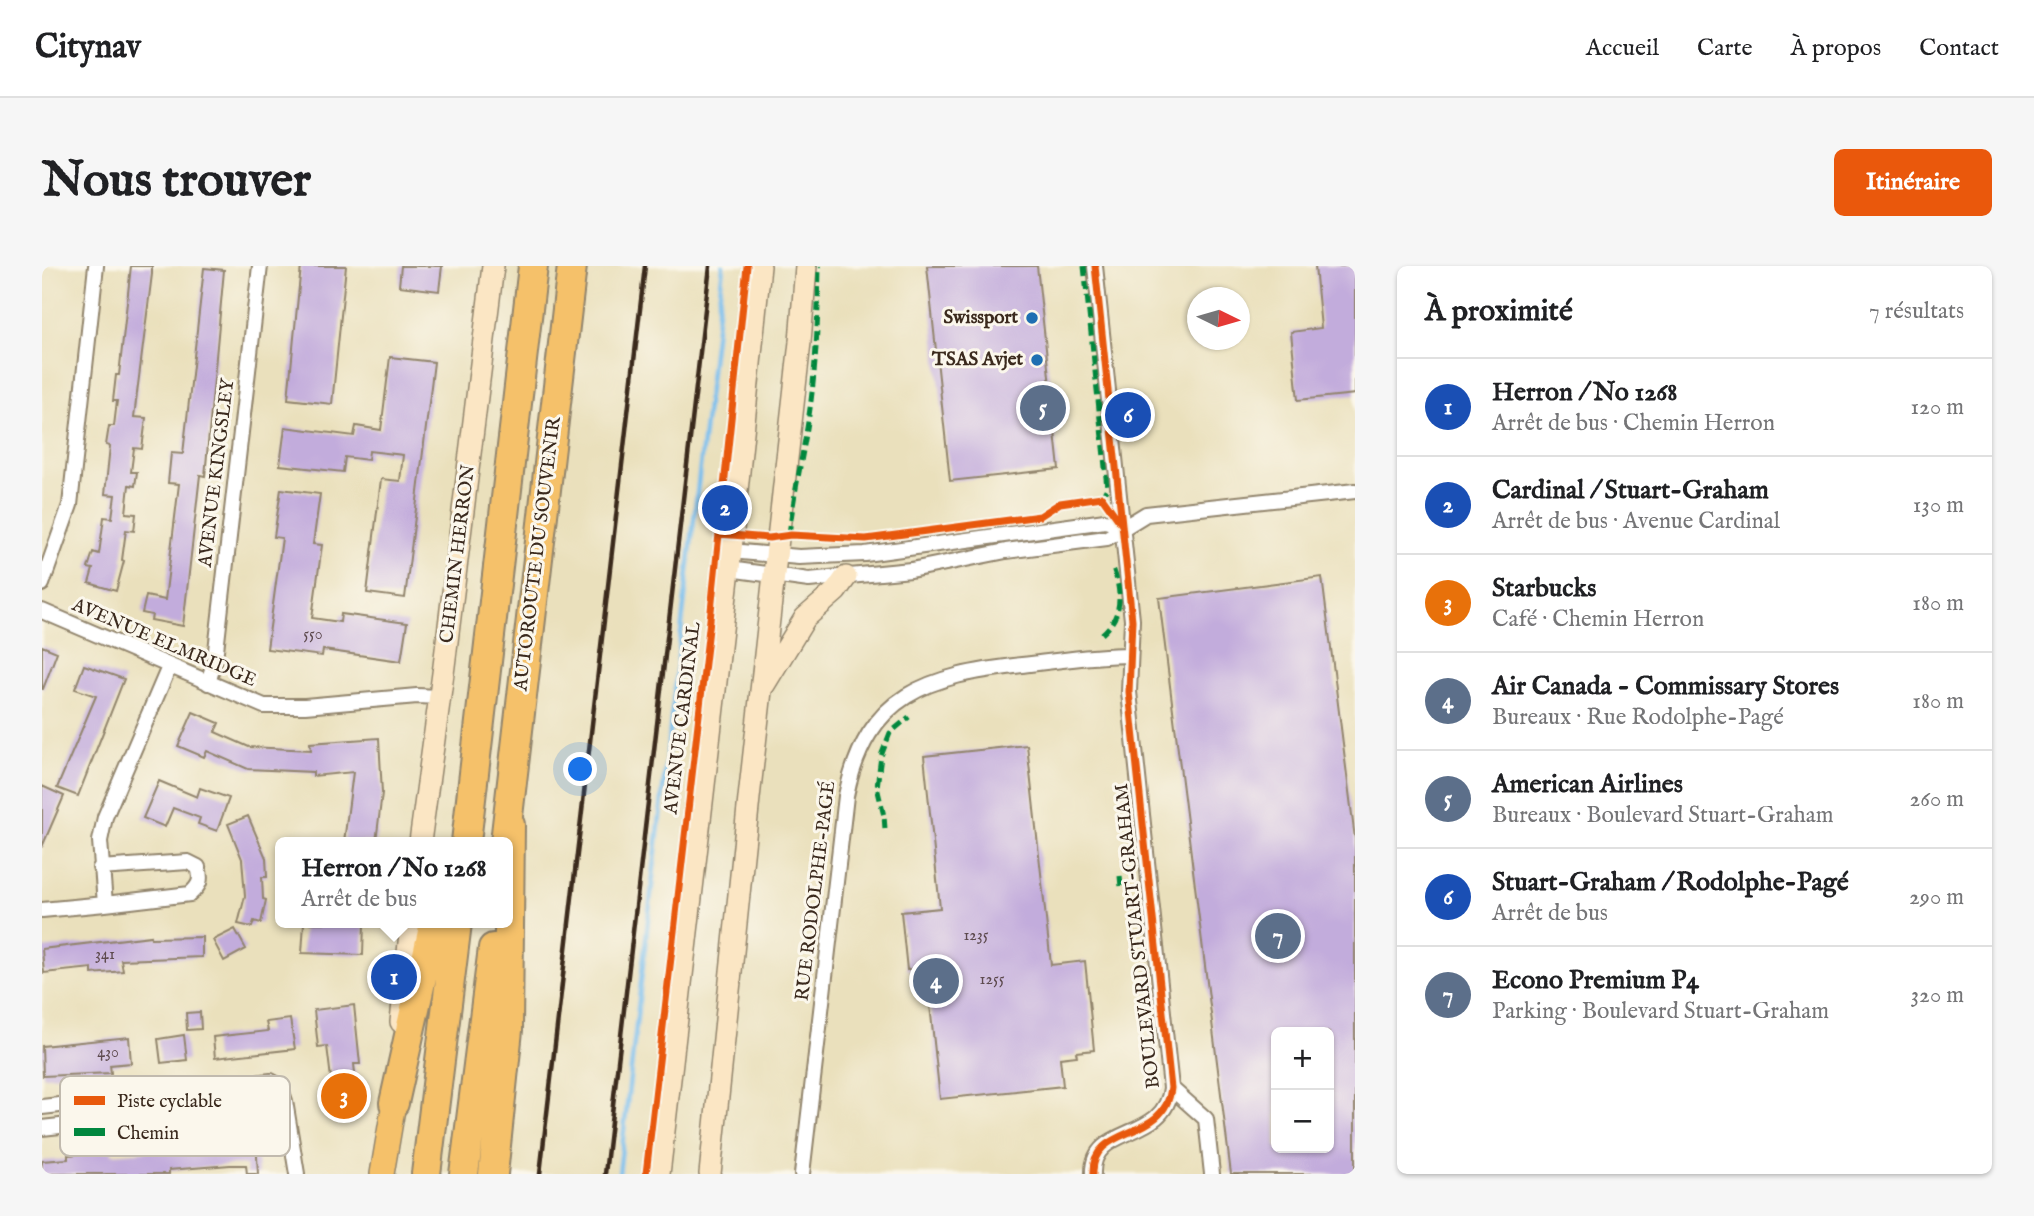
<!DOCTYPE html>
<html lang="fr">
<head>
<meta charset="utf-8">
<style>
  :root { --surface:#fff; --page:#f6f6f6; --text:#202124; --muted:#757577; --line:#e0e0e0; --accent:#ea580c }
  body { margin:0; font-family:"IM FELL English",serif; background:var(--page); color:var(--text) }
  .controls { position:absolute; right:21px; bottom:21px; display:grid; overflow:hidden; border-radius:10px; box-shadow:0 2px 5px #0004 }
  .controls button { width:63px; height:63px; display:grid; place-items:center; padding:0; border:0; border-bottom:2px solid var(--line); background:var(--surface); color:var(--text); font:35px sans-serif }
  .compass { position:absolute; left:1145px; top:21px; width:63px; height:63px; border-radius:50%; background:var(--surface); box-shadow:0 2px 5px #0004; rotate:95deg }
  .you { position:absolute; left:539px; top:504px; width:24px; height:24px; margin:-18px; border:5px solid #fff; border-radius:50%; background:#1a73e8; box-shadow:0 0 0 10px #1a73e833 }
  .badge { display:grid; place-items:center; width:46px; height:46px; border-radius:50%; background:var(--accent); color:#fff; font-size:23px; font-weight:700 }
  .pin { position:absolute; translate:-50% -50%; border:4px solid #fff; box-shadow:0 2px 7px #0006 }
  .popup { position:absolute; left:233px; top:571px; width:238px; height:91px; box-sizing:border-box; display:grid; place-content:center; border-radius:10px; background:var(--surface); filter:drop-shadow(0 2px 5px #0005); font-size:23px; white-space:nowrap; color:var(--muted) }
  .popup b { font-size:26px; color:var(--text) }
  .popup::after { content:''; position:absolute; left:50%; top:100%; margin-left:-14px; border:14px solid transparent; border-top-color:var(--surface) }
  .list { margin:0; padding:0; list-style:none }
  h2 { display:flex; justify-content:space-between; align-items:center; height:91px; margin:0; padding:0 28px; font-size:30px }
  h2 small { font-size:23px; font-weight:400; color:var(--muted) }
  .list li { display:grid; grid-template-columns:46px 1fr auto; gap:21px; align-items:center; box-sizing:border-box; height:98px; padding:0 28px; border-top:2px solid var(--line) }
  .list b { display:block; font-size:26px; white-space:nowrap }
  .list p { margin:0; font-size:23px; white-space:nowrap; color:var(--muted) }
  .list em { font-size:23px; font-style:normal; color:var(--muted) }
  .map { position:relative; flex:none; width:1313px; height:908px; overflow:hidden; border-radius:10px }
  header { display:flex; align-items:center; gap:42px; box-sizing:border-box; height:98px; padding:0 35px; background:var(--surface); border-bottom:2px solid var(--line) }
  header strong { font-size:33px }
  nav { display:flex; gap:38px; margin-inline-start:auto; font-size:24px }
  .intro { display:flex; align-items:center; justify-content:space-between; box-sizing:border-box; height:168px; padding:0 42px }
  h1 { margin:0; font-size:49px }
  .button { padding:18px 32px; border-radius:10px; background:var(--accent); color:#fff; font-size:24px; font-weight:700 }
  main { display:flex; gap:42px; padding:0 42px }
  aside { flex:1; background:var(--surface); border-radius:10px; box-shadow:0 2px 5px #0004 }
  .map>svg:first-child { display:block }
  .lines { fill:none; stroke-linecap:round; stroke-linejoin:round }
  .stream { stroke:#77beee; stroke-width:4.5 }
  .building { fill:#c2acdc; fill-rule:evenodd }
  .minor-casing { stroke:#92856d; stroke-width:18 }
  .secondary-casing { stroke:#92856d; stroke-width:24 }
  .primary-casing { stroke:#92856d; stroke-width:26 }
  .motorway-casing { stroke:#92856d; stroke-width:32 }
  .minor { stroke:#fff; stroke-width:14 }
  .secondary { stroke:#fbe6c4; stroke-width:21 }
  .primary { stroke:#f5c16b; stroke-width:23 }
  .motorway { stroke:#f5c16b; stroke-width:28 }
  .rail { stroke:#3b2a1e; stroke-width:4.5 }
  .quiet { stroke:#00873e; stroke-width:5; stroke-dasharray:10 5; stroke-linecap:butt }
  .cycleway-casing { stroke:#fbf7ec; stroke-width:11 }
  .cycleway { stroke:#e8590c; stroke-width:7 }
  .poi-dot { fill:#1f6fb2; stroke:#fbf7ec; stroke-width:2.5 }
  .labels { text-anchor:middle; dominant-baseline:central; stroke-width:6; stroke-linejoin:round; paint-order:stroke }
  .number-label { font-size:16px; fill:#5d4a4e }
  .poi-label { font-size:19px; font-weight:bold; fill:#3b2a1e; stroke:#fbf7ec; text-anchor:end }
  .street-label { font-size:19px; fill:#3b2a1e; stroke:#fbf7ec }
  .key { fill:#fbf7ec; stroke:#c1baae; stroke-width:2 }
  .key-label { font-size:19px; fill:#3b2a1e }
</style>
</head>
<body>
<header>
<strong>Citynav</strong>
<nav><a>Accueil</a><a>Carte</a><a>À propos</a><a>Contact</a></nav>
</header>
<div class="intro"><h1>Nous trouver</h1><a class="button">Itinéraire</a></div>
<main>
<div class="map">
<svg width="1313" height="908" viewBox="0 0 1313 908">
  <rect width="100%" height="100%" fill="#fbf7ec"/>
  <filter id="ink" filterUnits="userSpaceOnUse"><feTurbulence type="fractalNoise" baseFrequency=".0143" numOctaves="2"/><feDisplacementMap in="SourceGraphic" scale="14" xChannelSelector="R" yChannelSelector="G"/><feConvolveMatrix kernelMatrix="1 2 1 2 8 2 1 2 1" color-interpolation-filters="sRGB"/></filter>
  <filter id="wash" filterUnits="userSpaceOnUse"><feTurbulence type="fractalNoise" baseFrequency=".00686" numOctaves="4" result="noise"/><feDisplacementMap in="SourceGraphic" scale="28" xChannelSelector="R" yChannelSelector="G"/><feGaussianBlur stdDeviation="1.57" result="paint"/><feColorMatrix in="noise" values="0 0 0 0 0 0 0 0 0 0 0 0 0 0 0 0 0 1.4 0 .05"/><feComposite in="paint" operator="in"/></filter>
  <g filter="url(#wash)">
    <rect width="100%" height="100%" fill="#eae0bc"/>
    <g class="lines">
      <path class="stream" d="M 577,908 L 681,0"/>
    </g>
    <g id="blocks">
      <path class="building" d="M 89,0 L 110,0 L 110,8 L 92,151 L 104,152 L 100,183 L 92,182 L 89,206 L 95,206 L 93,220 L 87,219 L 84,247 L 94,248 L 92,265 L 84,264 L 80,294 L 82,295 L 74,325 L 47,317 L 51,303 L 46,302 L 51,286 L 57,288 L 62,251 L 70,252 L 73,229 L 63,228 L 68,180 L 64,179 L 67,160 L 72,160 L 75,135 L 71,135 L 74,109 L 77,109 Z
        M 259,0 L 304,0 L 290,138 L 246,133 Z
        M 359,0 L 400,0 L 397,25 L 357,20 Z
        M 885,0 L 995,0 L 1017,203 L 908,215 Z
        M 1273,0 L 1313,0 L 1313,128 L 1256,134 L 1249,66 L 1279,62 Z
        M 162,2 L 182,4 L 163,210 L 158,209 L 141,360 L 109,354 L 110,349 L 100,347 L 104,330 L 123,334 L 137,218 L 126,217 L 129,187 L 141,188 Z
        M 348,91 L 392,96 L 363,332 L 325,327 L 339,213 L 358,215 L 361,189 L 327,185 L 326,194 L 303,191 L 301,206 L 238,199 L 243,161 L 312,170 L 314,160 L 339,164 Z
        M 239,223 L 278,228 L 271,278 L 280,279 L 270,352 L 298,356 L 299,348 L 365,357 L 359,395 L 281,384 L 280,390 L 225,383 L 240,272 L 232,271 Z
        M 1280,311 L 1313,573 L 1313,908 L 1189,908 L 1117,332 ZM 1234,766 L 1287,766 L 1287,882 L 1234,882 Z
        M 0,380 L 15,386 L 1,423 L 0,423 Z
        M 42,399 L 82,413 L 36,530 L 15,522 L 54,430 L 33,423 Z
        M 151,446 L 177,457 L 173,466 L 207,481 L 269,484 L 268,477 L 337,472 L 340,527 L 334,576 L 302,576 L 311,506 L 271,510 L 271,506 L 206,503 L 165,485 L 162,491 L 136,480 Z
        M 985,479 L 1009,699 L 1043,695 L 1052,784 L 1034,786 L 1035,790 L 1018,792 L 1021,820 L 898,833 L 884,701 L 865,704 L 859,646 L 898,642 L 882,490 Z
        M 117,515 L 155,531 L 158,522 L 187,532 L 175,565 L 156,558 L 158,552 L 131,542 L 123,561 L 101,552 Z
        M 0,520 L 22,530 L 0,581 Z
        M 206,550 L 224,592 L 225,611 L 220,611 L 221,633 L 224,634 L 219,657 L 212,655 L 210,661 L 196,658 L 203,630 L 200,593 L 186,558 Z
        M 262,657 L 322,657 L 321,689 L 260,687 Z
        M 193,663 L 204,683 L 182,695 L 171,674 Z
        M 109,670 L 109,672 L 160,671 L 160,691 L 79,694 L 81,705 L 50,708 L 50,702 L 2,707 L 0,683 Z
        M 312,739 L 318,798 L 312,798 L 316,835 L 311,836 L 313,850 L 294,853 L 285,780 L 276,781 L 272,744 Z
        M 158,746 L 159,763 L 145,764 L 144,747 Z
        M 248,753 L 253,783 L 173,792 L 171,771 L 226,765 L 224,756 Z
        M 142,769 L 145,794 L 119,797 L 116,773 Z
        M 87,771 L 89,797 L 68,799 L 69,807 L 1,810 L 0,780 Z
        M 171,873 L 172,875 L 214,873 L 216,908 L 205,908 L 204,899 L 188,899 L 127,904 L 127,908 L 0,908 L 0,895 L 26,893 L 26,889 L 70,885 L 70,888 L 128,883 L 128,877 Z"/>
    </g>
  </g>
  <g filter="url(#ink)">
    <use href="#blocks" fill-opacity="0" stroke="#92856d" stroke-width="2"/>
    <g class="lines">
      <g class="minor-casing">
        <path id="minor" d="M 688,285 L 757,291 L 823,288 L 1063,255 L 1081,260
          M 687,303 L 767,314 L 869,304 L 964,285 L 1065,272 L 1104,248 L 1313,225
          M 0,318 L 28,239 L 54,0
          M 0,345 L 222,440 L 263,440 L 375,430 L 397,431
          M 166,417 L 173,393 L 218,0
          M 58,602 L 146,596 L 156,601 C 160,614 158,619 148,628 L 63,638
          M 0,644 L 63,638 L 58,575 L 63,551 L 127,401
          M 1129,822 L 1164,853 L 1170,908
          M 0,841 L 229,815 L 238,820 L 243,835 L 255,908
          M 0,862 L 243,835
          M 760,908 L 804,530 C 825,427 886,410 980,399 C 1016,395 1051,389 1087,389
          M 1051,908 C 1049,857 1123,877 1129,822 L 1087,426 L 1090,354 L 1053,0"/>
      </g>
      <g class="secondary-casing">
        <path id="secondary" d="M 722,419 L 763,352 L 794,325 L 804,311
          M 378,576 L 402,400 L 451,0
          M 359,756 L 369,657
          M 617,908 L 687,303 L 718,0
          M 668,908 L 707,532 L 758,76 L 764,0"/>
      </g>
      <g class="primary-casing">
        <path id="primary" d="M 340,908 L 352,837"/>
      </g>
      <g class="motorway-casing">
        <path id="motorway" d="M 424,576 L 491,0
          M 463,576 L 530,0
          M 352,837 L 392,657
          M 384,908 L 415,657
          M 422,908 L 451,682
          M 451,908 L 466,764 L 468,559"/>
      </g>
      <use href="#minor" class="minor"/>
      <use href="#secondary" class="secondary"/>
      <use href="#primary" class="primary"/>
      <use href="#motorway" class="motorway"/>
      <path class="rail" d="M 498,908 L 603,0
        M 563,908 L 668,0"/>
      <path class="quiet" d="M 1042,0 L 1062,191 L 1065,222 L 1060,231
        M 747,269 C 751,233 759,198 765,162 C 774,109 776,54 777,0
        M 1060,368 C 1081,350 1080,326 1071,302
        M 843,563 L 842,550 L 835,521 L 839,490 L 848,467 L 867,451
        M 1078,610 L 1079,621"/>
      <g class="cycleway-casing">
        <path id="cycleway" d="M 677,268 L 727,272 L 749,269 L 824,273 L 998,250 L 1018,237 L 1060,231 L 1080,259
          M 604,908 L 669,345 L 705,0
          M 1051,908 C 1049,857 1123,877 1129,822 L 1087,426 L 1090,354 L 1053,0"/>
      </g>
      <use href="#cycleway" class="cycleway"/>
    </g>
  </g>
  <g class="poi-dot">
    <circle cx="990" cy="52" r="7"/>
    <circle cx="995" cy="94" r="7"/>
  </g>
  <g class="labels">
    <g class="number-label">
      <text x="271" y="369">550</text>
      <text x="934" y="670">1235</text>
      <text x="63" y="689">341</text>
      <text x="950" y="714">1255</text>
      <text x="66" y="787">430</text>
    </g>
    <g class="poi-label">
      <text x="976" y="52">Swissport</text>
      <text x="981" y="94">TSAS Avjet</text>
    </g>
    <g class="street-label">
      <text transform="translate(175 207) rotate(-83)">AVENUE KINGSLEY</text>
      <text transform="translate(416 288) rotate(-83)">CHEMIN HERRON</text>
      <text transform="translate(496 288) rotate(-83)">AUTOROUTE DU SOUVENIR</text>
      <text transform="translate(122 377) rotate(23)">AVENUE ELMRIDGE</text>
      <text transform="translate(641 452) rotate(-83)">AVENUE CARDINAL</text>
      <text transform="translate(774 625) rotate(-83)">RUE RODOLPHE-PAGÉ</text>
      <text transform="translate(1096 670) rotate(-96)">BOULEVARD STUART-GRAHAM</text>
    </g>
  </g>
  <rect x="18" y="810" width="230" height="80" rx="10" class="key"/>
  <rect x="32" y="830" width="31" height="9" fill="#e8590c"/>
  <rect x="32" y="862" width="31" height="8" fill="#00873e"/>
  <g class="key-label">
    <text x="75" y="841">Piste cyclable</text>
    <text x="75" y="873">Chemin</text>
  </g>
</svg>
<div class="controls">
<button>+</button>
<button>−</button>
</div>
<svg class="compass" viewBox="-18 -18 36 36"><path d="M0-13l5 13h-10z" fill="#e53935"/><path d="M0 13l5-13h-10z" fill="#757577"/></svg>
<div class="you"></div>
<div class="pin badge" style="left:352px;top:711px;background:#1a4fb4">1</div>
<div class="popup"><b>Herron / No 1268</b>Arrêt de bus</div>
<div class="pin badge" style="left:683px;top:242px;background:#1a4fb4">2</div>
<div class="pin badge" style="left:302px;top:830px;background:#e8710a">3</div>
<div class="pin badge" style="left:894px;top:715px;background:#5c6f8a">4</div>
<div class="pin badge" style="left:1001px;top:142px;background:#5c6f8a">5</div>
<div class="pin badge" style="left:1086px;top:149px;background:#1a4fb4">6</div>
<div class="pin badge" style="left:1236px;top:670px;background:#5c6f8a">7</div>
</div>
<aside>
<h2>À proximité<small>7 résultats</small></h2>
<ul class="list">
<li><span class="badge" style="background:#1a4fb4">1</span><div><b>Herron / No 1268</b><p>Arrêt de bus · Chemin Herron</p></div><em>120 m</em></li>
<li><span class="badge" style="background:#1a4fb4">2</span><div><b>Cardinal / Stuart-Graham</b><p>Arrêt de bus · Avenue Cardinal</p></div><em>130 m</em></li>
<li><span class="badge" style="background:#e8710a">3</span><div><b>Starbucks</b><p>Café · Chemin Herron</p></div><em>180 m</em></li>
<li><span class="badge" style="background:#5c6f8a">4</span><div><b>Air Canada - Commissary Stores</b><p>Bureaux · Rue Rodolphe-Pagé</p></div><em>180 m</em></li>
<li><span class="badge" style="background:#5c6f8a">5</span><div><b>American Airlines</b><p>Bureaux · Boulevard Stuart-Graham</p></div><em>260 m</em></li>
<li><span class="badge" style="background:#1a4fb4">6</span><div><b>Stuart-Graham / Rodolphe-Pagé</b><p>Arrêt de bus</p></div><em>290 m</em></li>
<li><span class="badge" style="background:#5c6f8a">7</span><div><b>Econo Premium P4</b><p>Parking · Boulevard Stuart-Graham</p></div><em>320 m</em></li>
</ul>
</aside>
</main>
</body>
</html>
